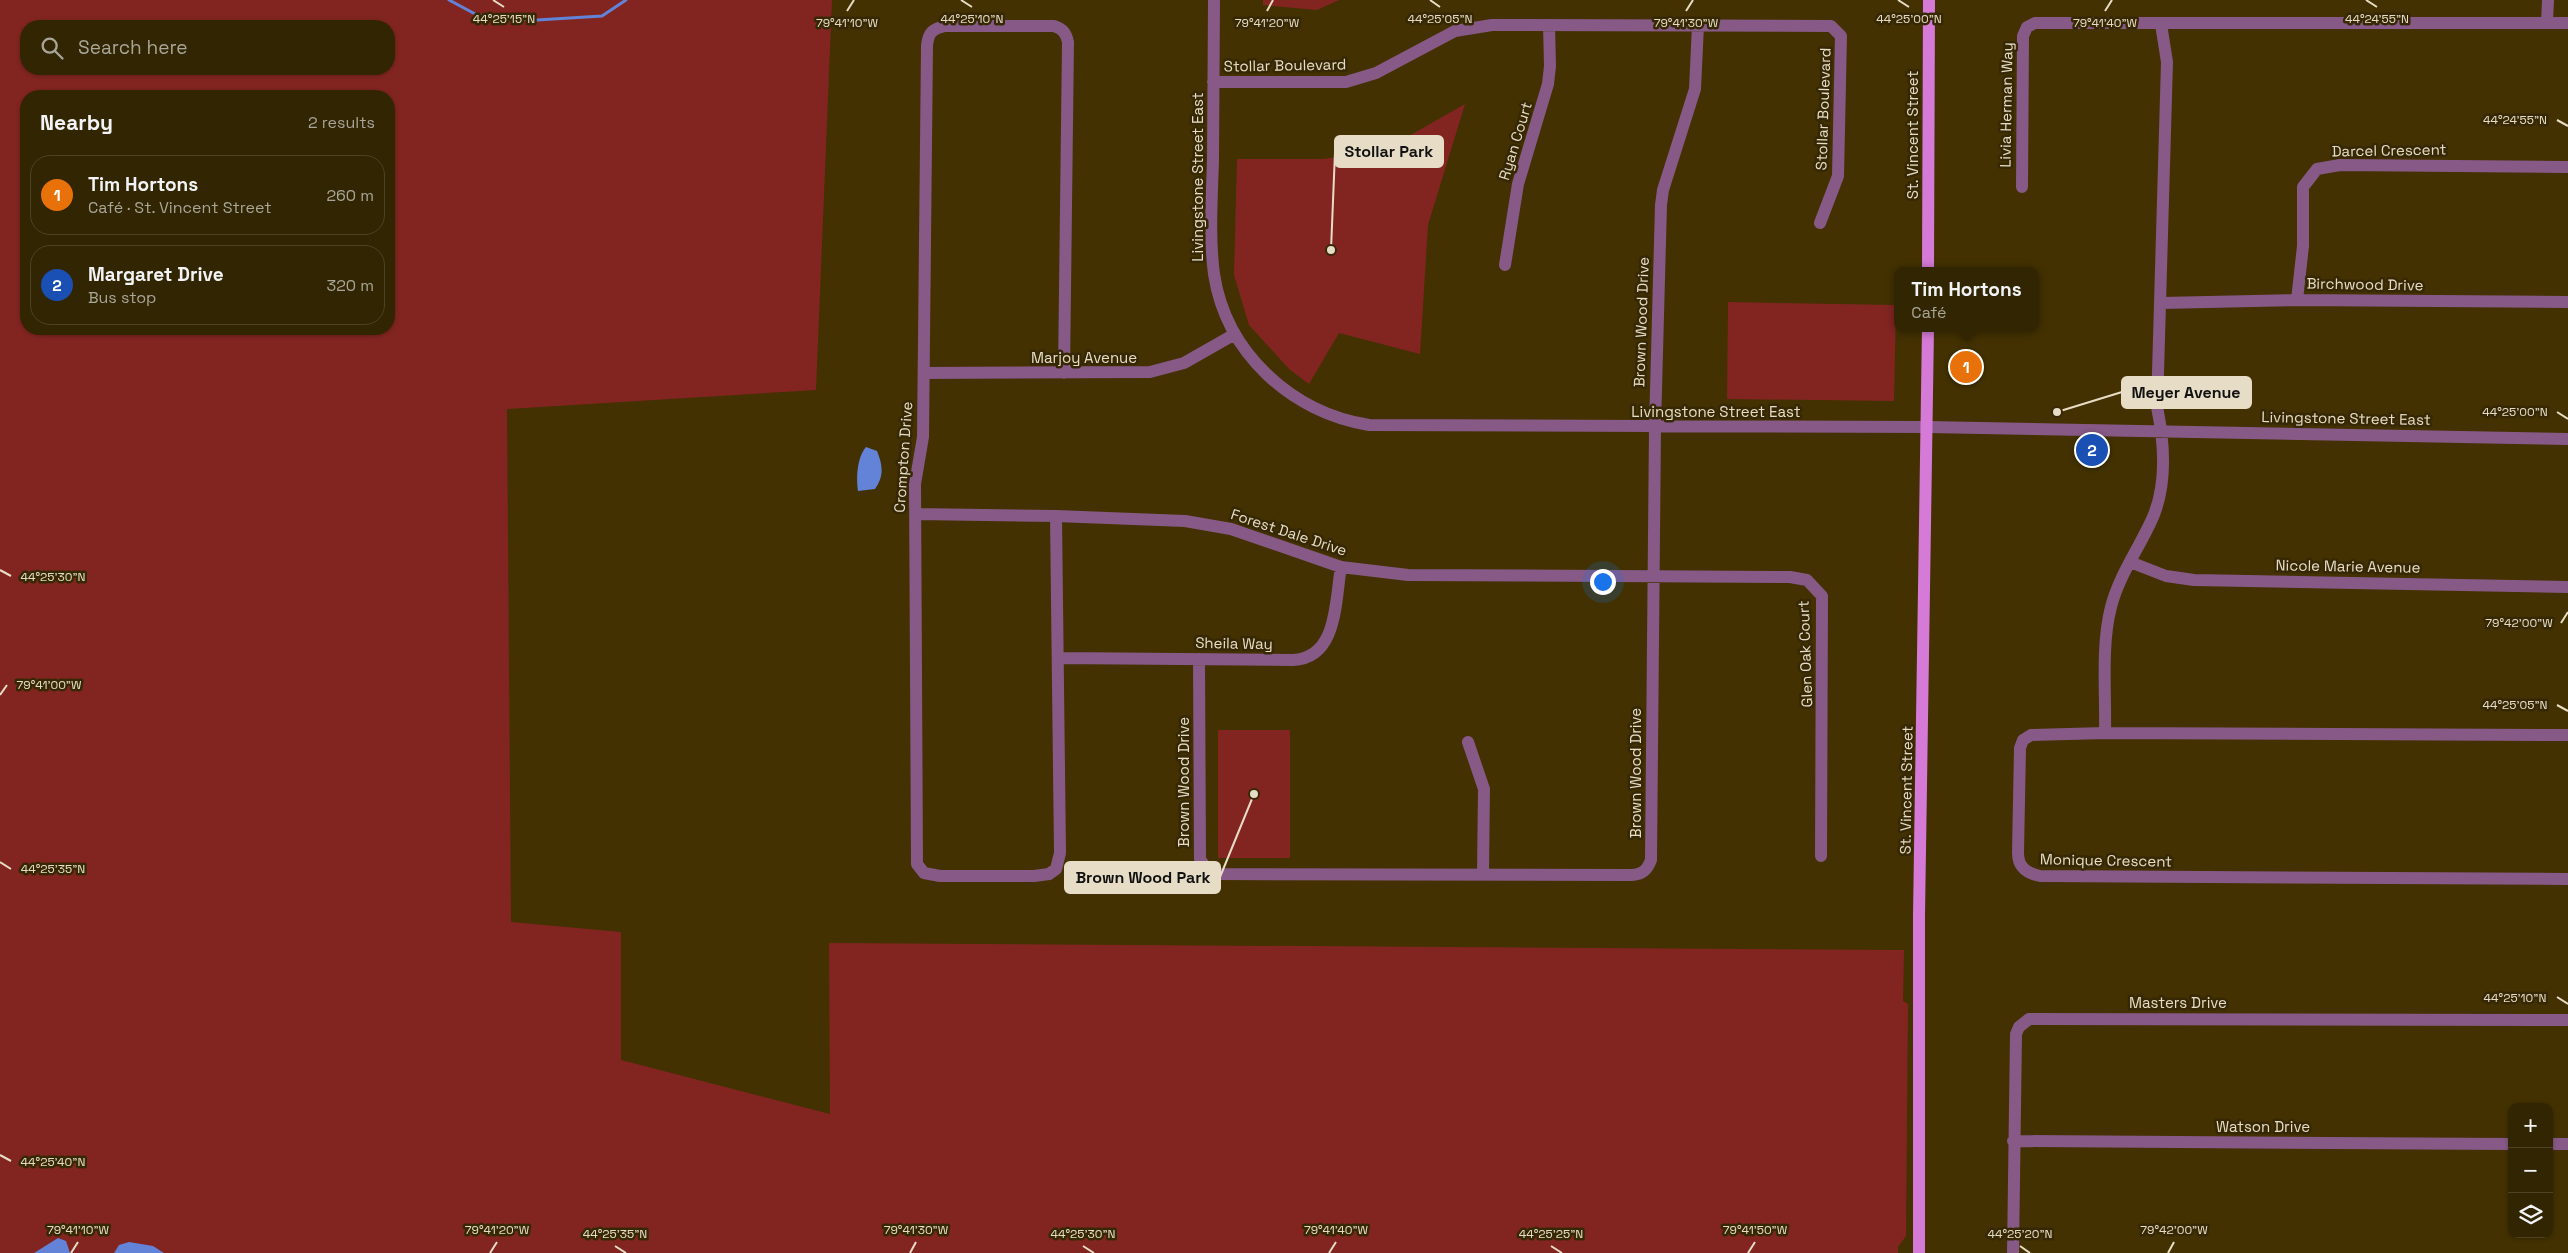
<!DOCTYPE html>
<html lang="en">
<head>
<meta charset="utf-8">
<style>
  :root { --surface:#322501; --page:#3a2d0b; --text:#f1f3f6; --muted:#a8a599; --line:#4d4223; --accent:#98b6fd }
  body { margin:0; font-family:"Space Grotesk",sans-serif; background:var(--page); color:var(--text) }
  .controls { position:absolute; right:15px; bottom:15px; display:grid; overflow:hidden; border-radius:10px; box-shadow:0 1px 4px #0004 }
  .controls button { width:45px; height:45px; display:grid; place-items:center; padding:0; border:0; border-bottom:1px solid var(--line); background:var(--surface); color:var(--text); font:25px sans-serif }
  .you { position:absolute; left:1602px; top:581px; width:18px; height:18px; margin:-12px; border:4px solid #fff; border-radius:50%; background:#1a73e8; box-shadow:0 0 0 8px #1a73e833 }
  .badge { display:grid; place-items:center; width:32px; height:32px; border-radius:50%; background:var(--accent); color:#fff; font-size:16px; font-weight:700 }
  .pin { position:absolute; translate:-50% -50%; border:2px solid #fff; box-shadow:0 1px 5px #0006 }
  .popup { position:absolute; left:1894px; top:267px; width:145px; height:65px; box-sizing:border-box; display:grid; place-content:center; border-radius:10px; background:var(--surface); filter:drop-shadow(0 1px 4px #0005); font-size:16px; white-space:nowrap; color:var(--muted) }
  .popup b { font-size:19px; color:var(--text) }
  .popup::after { content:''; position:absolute; left:50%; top:100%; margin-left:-10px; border:10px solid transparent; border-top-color:var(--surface) }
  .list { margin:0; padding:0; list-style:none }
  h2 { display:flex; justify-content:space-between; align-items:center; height:65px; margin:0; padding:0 20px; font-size:21px }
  h2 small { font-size:16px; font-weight:400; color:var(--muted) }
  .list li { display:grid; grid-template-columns:32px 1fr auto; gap:15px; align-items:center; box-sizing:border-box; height:80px; margin:0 10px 10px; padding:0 10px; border:1px solid var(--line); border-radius:20px }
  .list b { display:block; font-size:19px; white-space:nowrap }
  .list p { margin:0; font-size:16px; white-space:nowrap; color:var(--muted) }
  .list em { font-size:16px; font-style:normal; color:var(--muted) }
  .icon { flex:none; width:28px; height:28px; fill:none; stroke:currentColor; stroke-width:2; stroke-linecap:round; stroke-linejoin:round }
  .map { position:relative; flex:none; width:2568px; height:1253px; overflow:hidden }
  .search { position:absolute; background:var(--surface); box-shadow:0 1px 4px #0004; left:20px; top:20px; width:375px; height:55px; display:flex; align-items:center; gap:12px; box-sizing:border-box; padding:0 18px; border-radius:20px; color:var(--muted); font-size:19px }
  .panel { position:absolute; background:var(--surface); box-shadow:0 1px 4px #0004; left:20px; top:90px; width:375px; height:245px; border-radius:20px }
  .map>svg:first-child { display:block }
  .green { fill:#822521; fill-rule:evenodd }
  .water { fill:#6283d8 }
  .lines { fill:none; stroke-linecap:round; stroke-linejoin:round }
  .stream { stroke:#6283d8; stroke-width:3 }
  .minor { stroke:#865986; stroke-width:12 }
  .major { stroke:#d67ad7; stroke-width:12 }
  .ticks { fill:none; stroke:#e7ddc6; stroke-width:2 }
  .labels { text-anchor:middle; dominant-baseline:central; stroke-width:5; stroke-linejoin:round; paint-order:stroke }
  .street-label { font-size:15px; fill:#e7ddc6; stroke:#362805 }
  .ticks-label { font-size:12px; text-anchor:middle; fill:#e7ddc6; stroke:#362805; stroke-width:5; stroke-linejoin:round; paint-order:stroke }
  .leader { fill:none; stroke:#e7ddc6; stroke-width:2 }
  .callout-dot { fill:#e7ddc6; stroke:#362805; stroke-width:2 }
  .callout { fill:#e7ddc6; stroke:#e7ddc6; stroke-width:2 }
  .callout-label { font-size:16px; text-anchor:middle; font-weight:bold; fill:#111 }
</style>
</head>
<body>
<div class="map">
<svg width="2568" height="1253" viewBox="0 0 2568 1253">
  <rect width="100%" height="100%" fill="#433101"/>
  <path class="green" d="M 0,0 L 832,0 L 816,390 L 507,409 L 511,922 L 621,932 L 621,1060 L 830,1114 L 829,943 L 1904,950 L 1903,1001 L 1908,1004 L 1906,1236 L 1898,1247 L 1898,1253 L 0,1253 ZM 26,26 L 389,26 L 389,69 L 26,69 ZM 26,96 L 389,96 L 389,329 L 26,329 Z
    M 1263,0 L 1339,0 L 1317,10 L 1263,5 Z
    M 1465,104 L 1428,225 L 1420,354 L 1339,333 L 1309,384 L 1289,369 L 1249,325 L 1234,275 L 1237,159 L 1321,159 L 1379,153 Z
    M 1728,302 L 1896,305 L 1894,401 L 1727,399 Z
    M 1218,730 L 1290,730 L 1290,858 L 1218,858 Z"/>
  <path class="water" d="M 866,447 L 877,451 C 883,466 884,476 875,489 L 858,491 C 856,478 857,457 866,447 Z
    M 58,1238 L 66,1241 L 70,1253 L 34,1253 Z
    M 129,1242 L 153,1246 L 164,1253 L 114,1253 L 119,1245 Z"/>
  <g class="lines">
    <path class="stream" d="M 449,0 L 477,15 L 537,20 L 602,16 L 626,0"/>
    <path class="minor" d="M 1214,0 C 1214,53 1213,107 1213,160 C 1212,197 1209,236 1214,274 C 1226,353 1292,413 1369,425 L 1928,427 L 2568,439
      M 2547,23 L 2548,0
      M 1213,82 L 1346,82 L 1376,73 L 1455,31 L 1492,25 L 1831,26 L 1841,36 L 1838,176 L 1820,223
      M 2022,187 L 2023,36 L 2027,27 L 2035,23 L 2568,23
      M 1505,265 L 1518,184 L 1548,84 L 1550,66 L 1549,25
      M 2297,300 L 2303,246 L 2303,187 L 2317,169 L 2340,165 L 2568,167
      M 2161,303 L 2297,300 L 2568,302
      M 924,373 L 1150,372 L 1184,363 L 1235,334
      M 916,514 L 1056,516 L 1185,521 L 1231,529 L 1341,567 L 1408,575 L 1790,577 L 1807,580 L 1822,596 L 1821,856
      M 1056,516 L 1060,853 L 1056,869 L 1049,874 L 1034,876 L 940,876 L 924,873 L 917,864 L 915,484 L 923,437 L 927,46 C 928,33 932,29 945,26 L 1054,26 C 1063,29 1066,33 1068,42 L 1064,373
      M 2130,562 L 2166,576 L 2194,580 L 2568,587
      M 1059,658 L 1293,660 C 1338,658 1335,601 1341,567
      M 1199,659 L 1200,859 L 1206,868 L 1217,874 L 1632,875 C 1643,874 1647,870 1651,860 L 1655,427 L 1661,205 L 1663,190 L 1695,89 L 1698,25
      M 2105,733 C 2106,693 2101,645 2111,607 C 2119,575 2140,547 2153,517 C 2167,484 2164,441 2157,407 L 2167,62 L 2161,24
      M 2568,735 L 2105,733 L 2031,735 L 2023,740 L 2020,748 L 2018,853 C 2018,867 2026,873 2040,876 L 2568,879
      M 1468,742 L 1484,789 L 1483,873
      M 2013,1141 L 2512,1144
      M 2549,1144 L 2568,1144
      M 2013,1253 L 2016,1034 L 2019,1027 L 2029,1019 L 2568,1020"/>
    <path class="major" d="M 1928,271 L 1929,0
      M 1919,1253 L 1919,915 L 1928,328"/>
  </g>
  <path class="ticks" d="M 493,0 L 504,7M 961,0 L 972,7M 1430,0 L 1440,7M 1898,0 L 1909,7M 2366,0 L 2377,7M 847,11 L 854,0M 1267,11 L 1273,0M 1686,11 L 1693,0M 2105,11 L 2112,0M 2557,120 L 2568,126M 2557,412 L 2568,419M 0,570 L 11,576M 2561,623 L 2568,612M 0,695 L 7,685M 2557,705 L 2568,711M 0,862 L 11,869M 2557,997 L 2568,1004M 0,1155 L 11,1161M 615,1246 L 626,1253M 1083,1246 L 1094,1253M 1551,1246 L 1562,1253M 2020,1246 L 2030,1253M 71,1253 L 78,1242M 490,1253 L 497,1242M 910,1253 L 916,1242M 1329,1253 L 1336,1242M 1748,1253 L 1755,1242M 2168,1253 L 2174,1242"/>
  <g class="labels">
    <g class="street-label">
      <text transform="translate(1285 65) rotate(-1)">Stollar Boulevard</text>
      <text transform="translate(2006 105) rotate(-89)">Livia Herman Way</text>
      <text transform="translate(1823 109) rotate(-88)">Stollar Boulevard</text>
      <text transform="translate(1912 135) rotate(-90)">St. Vincent Street</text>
      <text transform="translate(1515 141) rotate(-73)">Ryan Court</text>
      <text transform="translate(2389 150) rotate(-1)">Darcel Crescent</text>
      <text transform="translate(1197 177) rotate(-90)">Livingstone Street East</text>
      <text transform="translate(2365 284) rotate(1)">Birchwood Drive</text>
      <text transform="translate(1641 322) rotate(-88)">Brown Wood Drive</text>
      <text x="1084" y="357">Marjoy Avenue</text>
      <text x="1716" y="411">Livingstone Street East</text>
      <text transform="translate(2346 418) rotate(1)">Livingstone Street East</text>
      <text transform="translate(903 457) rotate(-86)">Crompton Drive</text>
      <text transform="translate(1289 532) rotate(18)">Forest Dale Drive</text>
      <text transform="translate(2348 566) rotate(1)">Nicole Marie Avenue</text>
      <text transform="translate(1234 643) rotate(1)">Sheila Way</text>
      <text transform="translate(1805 654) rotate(-92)">Glen Oak Court</text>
      <text transform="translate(1635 773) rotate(-90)">Brown Wood Drive</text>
      <text transform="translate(1183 782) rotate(-90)">Brown Wood Drive</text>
      <text transform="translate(1906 790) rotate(-89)">St. Vincent Street</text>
      <text transform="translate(2106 860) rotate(1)">Monique Crescent</text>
      <text x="2178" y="1002">Masters Drive</text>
      <text x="2263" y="1126">Watson Drive</text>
    </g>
  </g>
  <g class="ticks-label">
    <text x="1440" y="23">44°25'05"N</text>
    <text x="504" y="23">44°25'15"N</text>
    <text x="972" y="23">44°25'10"N</text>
    <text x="1909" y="23">44°25'00"N</text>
    <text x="2377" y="23">44°24'55"N</text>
    <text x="847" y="27">79°41'10"W</text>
    <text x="1267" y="27">79°41'20"W</text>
    <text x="1686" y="27">79°41'30"W</text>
    <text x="2105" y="27">79°41'40"W</text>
    <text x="2515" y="124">44°24'55"N</text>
    <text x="2515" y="416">44°25'00"N</text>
    <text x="53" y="581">44°25'30"N</text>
    <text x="2519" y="627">79°42'00"W</text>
    <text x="49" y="689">79°41'00"W</text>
    <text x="2515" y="709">44°25'05"N</text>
    <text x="53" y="873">44°25'35"N</text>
    <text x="2515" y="1002">44°25'10"N</text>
    <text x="53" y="1166">44°25'40"N</text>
    <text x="78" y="1234">79°41'10"W</text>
    <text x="497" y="1234">79°41'20"W</text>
    <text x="916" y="1234">79°41'30"W</text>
    <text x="1336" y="1234">79°41'40"W</text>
    <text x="1755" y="1234">79°41'50"W</text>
    <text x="2174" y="1234">79°42'00"W</text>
    <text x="615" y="1238">44°25'35"N</text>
    <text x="1083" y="1238">44°25'30"N</text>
    <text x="1551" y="1238">44°25'25"N</text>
    <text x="2020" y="1238">44°25'20"N</text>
  </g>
  <path class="leader" d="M1331 250L1335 152M2057 412L2122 392M1254 794L1220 877"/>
  <g class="callout-dot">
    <circle cx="1331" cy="250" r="5"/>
    <circle cx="2057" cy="412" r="5"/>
    <circle cx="1254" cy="794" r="5"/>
  </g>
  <g class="callout">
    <rect x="1335" y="136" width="108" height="31" rx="5"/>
    <rect x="2122" y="377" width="129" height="31" rx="5"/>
    <rect x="1065" y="862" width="155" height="31" rx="5"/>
  </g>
  <g class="callout-label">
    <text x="1389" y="157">Stollar Park</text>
    <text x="2186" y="398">Meyer Avenue</text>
    <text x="1143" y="883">Brown Wood Park</text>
  </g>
</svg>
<div class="controls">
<button>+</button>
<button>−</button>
<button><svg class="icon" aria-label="layers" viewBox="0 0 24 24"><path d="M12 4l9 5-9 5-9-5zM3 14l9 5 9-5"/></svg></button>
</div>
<div class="you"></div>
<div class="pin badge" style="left:1966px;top:367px;background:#e8710a">1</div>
<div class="popup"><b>Tim Hortons</b>Café</div>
<div class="pin badge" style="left:2092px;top:450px;background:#1a4fb4">2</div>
<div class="search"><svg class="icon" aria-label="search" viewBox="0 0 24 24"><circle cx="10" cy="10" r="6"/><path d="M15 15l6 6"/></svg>Search here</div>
<section class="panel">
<h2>Nearby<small>2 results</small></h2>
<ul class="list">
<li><span class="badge" style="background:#e8710a">1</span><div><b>Tim Hortons</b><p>Café · St. Vincent Street</p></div><em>260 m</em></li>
<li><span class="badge" style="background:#1a4fb4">2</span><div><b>Margaret Drive</b><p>Bus stop</p></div><em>320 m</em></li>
</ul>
</section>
</div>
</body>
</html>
